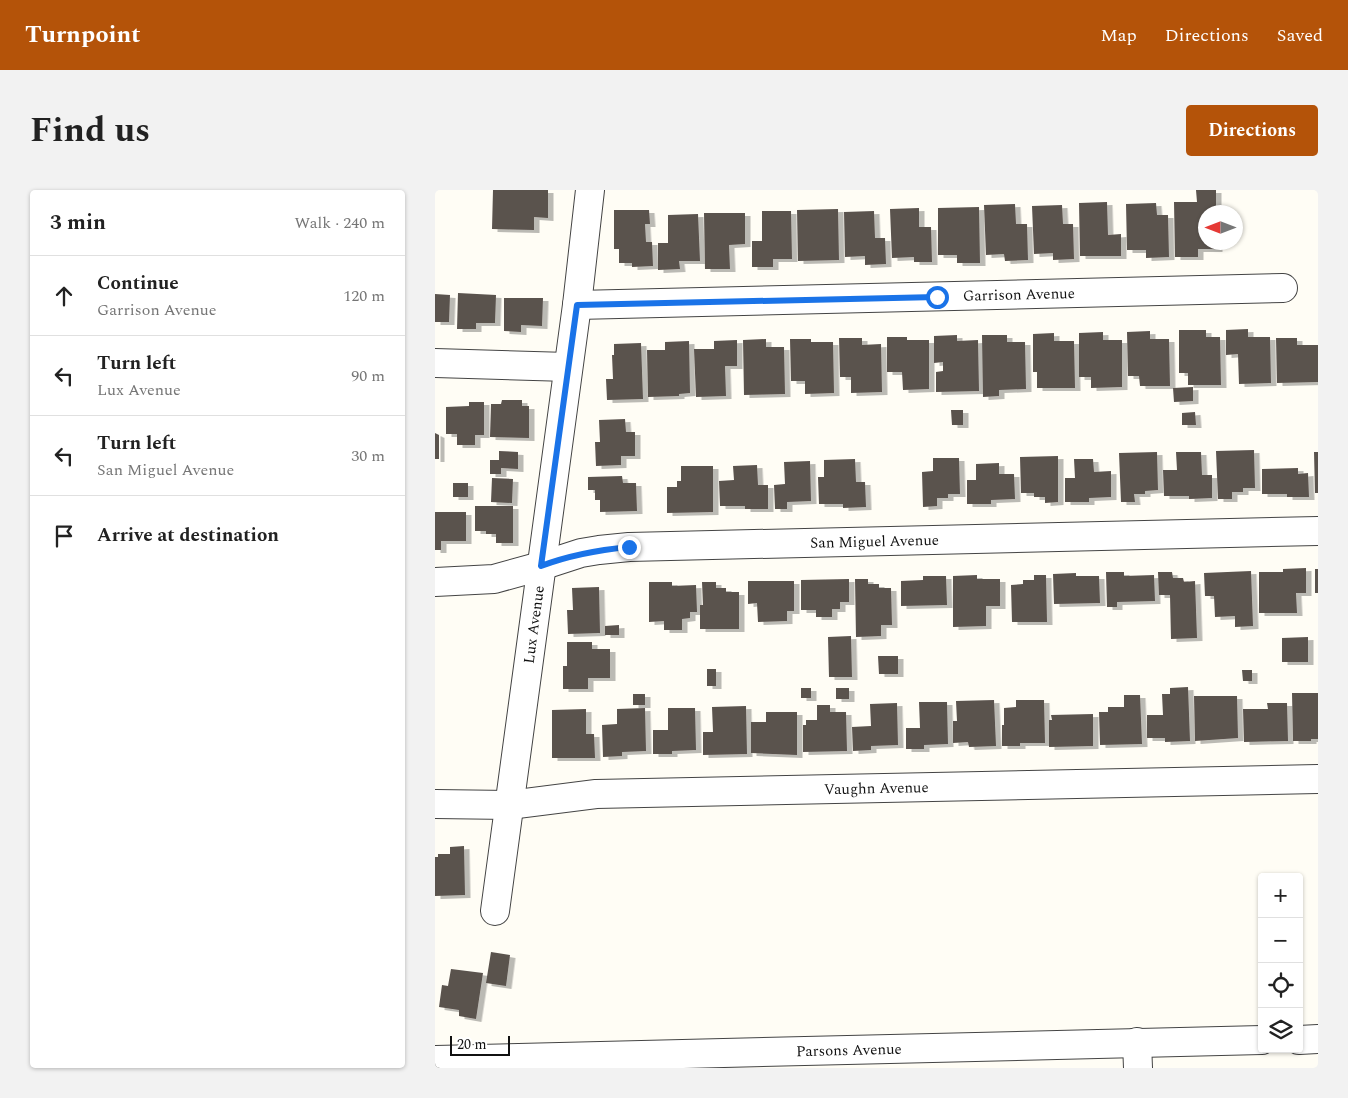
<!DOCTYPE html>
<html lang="en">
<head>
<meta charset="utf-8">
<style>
  :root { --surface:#fff; --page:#f2f2f2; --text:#222; --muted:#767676; --line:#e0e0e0; --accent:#b45309 }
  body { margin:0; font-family:Spectral,serif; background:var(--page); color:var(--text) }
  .controls { position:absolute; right:15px; bottom:15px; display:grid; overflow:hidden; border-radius:5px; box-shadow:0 1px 4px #0004 }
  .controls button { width:45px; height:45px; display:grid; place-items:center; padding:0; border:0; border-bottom:1px solid var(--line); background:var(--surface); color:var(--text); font:25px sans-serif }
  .compass { position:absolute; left:763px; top:15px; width:45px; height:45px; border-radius:50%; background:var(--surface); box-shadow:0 1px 4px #0004; rotate:270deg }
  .scale { position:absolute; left:15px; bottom:12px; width:60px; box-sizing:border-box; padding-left:5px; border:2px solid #111; border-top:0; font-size:14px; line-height:18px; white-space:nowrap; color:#111; -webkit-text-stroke:4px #fff; paint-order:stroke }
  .stop { position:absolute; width:15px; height:15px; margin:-11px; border:4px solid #1a73e8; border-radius:50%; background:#fff }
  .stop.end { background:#1a73e8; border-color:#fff; box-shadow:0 1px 5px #0008 }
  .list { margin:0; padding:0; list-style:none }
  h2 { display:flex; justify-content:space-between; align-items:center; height:65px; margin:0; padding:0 20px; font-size:21px }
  h2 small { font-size:16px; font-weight:400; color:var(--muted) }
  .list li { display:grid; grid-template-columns:32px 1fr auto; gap:15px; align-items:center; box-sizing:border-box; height:80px; padding:0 20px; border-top:1px solid var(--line) }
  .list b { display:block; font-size:19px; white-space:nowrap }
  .list p { margin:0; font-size:16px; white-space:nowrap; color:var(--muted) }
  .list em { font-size:16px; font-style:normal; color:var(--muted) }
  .icon { flex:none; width:28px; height:28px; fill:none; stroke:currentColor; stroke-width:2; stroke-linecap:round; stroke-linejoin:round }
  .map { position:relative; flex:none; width:883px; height:878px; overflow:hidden; border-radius:5px }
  header { display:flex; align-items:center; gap:30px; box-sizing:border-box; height:70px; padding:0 25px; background:var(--accent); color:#fff }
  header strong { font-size:24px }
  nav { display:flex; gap:28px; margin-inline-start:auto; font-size:18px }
  .intro { display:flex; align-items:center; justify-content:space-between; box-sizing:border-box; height:120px; padding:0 30px }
  h1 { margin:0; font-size:35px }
  .button { padding:12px 22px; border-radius:5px; background:var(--accent); color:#fff; font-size:18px; font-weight:700 }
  main { display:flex; gap:30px; padding:0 30px }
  aside { flex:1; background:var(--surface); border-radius:5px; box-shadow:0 1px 4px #0004 }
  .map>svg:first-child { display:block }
  .building { fill:#5a524d; filter:url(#shadow) }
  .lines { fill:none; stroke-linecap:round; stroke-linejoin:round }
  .minor-casing { stroke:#444; stroke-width:30 }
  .minor { stroke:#fff; stroke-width:28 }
  .route { stroke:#1a73e8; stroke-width:6 }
  .labels { text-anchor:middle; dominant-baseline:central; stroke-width:5; stroke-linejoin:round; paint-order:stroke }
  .street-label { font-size:15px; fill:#111; stroke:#fff }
</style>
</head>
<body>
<header>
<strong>Turnpoint</strong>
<nav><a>Map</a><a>Directions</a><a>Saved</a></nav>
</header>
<div class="intro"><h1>Find us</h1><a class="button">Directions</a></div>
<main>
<aside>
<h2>3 min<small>Walk · 240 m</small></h2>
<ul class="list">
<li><svg class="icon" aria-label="ahead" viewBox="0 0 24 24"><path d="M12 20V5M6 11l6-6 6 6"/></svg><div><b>Continue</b><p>Garrison Avenue</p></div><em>120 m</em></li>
<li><svg class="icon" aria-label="left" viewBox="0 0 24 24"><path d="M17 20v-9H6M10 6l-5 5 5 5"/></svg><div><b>Turn left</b><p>Lux Avenue</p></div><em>90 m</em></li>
<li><svg class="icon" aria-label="left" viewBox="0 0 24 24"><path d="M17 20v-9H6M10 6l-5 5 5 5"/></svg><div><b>Turn left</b><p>San Miguel Avenue</p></div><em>30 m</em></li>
<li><svg class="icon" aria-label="arrive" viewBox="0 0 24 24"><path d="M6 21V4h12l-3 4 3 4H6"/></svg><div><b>Arrive at destination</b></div></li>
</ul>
</aside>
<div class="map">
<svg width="883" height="878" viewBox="0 0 883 878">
  <defs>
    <filter id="shadow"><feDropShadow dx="5.5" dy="3" stdDeviation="0" flood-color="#0004"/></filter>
  </defs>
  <rect width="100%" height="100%" fill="#fffdf5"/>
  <path class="building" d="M 58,0 L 113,0 L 113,28 L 99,27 L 99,40 L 57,39 Z
    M 761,0 L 781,0 L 781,22 L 771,22 L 771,52 L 782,52 L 782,59 L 763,59 L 763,67 L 740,67 L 739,12 L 762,12 Z
    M 672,12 L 673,45 L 686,44 L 686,66 L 645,66 L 644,13 Z
    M 721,13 L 722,25 L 733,25 L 734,67 L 711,68 L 711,60 L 692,60 L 691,14 Z
    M 580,14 L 581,34 L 592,34 L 593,70 L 570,71 L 569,64 L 551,65 L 549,15 Z
    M 627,15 L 628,34 L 638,34 L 639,69 L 618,70 L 618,63 L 599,64 L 597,16 Z
    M 544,17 L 545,73 L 522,73 L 522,65 L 503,65 L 503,18 Z
    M 484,18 L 484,37 L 496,37 L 497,72 L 479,72 L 479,67 L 457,68 L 455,19 Z
    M 403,19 L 404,70 L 363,71 L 362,20 Z
    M 179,20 L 214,20 L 215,34 L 210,34 L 211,52 L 217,52 L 218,76 L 197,77 L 197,73 L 184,73 L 184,59 L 179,59 Z
    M 327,21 L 356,21 L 357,69 L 338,69 L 338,77 L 317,77 L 317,51 L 327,51 Z
    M 439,21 L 440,48 L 450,48 L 451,74 L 430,75 L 430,66 L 410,67 L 409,22 Z
    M 269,23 L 310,23 L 310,54 L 294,55 L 295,79 L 270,79 Z
    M 263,24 L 265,71 L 244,71 L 245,79 L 223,80 L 223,53 L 233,53 L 233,25 Z
    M 23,103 L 61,105 L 60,133 L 41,133 L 41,139 L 22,139 Z
    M 0,104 L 15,105 L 14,132 L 0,132 Z
    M 69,108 L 108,108 L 107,136 L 86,135 L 86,142 L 69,141 Z
    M 813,139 L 813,147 L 835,147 L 836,193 L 804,194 L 803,164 L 791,165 L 791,140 Z
    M 744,140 L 771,140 L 771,147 L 785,147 L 786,195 L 753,195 L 753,183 L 744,183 Z
    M 715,141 L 715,149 L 734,149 L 735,196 L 705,196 L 704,186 L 693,186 L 692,142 Z
    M 668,142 L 668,150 L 687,150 L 687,197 L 656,198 L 656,187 L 644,187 L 644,143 Z
    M 619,143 L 619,151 L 639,151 L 640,198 L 602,198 L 602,182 L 598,182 L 598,144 Z
    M 522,145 L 522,151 L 543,150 L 544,201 L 501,202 L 501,182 L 508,181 L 508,172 L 499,173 L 499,146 Z
    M 547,145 L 572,145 L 572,152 L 590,152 L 591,199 L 564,200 L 564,206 L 548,207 Z
    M 452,147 L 472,147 L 472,150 L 494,150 L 494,199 L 468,200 L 467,182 L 452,182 Z
    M 404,148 L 427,148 L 427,155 L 446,154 L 447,202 L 416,203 L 416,187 L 405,187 Z
    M 841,148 L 862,148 L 862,155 L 883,155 L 883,192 L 842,193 Z
    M 331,149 L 331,157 L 349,157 L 350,204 L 309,205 L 308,150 Z
    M 355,149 L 376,149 L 376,152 L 398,152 L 399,203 L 370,204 L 370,191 L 356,191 Z
    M 302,150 L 302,176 L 290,176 L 291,206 L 261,207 L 259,159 L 279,159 L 279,151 Z
    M 254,151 L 255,203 L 244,204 L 244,206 L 213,207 L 212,160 L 230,160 L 230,152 Z
    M 206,153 L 208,209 L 172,210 L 171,189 L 178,189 L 177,165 L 179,165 L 179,154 Z
    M 758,197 L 758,211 L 739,212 L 738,198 Z
    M 67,210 L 87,210 L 87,216 L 94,216 L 94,248 L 55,247 L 56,214 L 66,214 Z
    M 34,212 L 49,212 L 49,245 L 40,245 L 40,255 L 22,255 L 22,244 L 11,244 L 11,217 L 34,216 Z
    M 516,220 L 528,220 L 528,235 L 517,235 Z
    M 760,222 L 761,235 L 747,235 L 747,223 Z
    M 190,229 L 191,242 L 200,242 L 200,266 L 186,266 L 186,275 L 161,276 L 160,252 L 165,252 L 164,230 Z
    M 0,243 L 4,245 L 4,269 L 0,269 Z
    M 819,260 L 820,298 L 808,298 L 808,302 L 797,302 L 797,309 L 783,309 L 781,261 Z
    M 64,261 L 83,262 L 83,279 L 66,278 L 66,284 L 55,284 L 55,270 L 64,270 Z
    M 722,262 L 723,300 L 710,301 L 710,304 L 699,304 L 700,312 L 686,312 L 684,263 Z
    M 741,262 L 766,262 L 767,285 L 777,285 L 777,308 L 754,309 L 754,306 L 729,306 L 728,280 L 742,280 Z
    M 879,262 L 883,262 L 883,303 L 880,303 Z
    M 623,266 L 623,312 L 610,313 L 610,307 L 599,307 L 599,303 L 586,303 L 585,267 Z
    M 498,268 L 524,268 L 525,304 L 513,304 L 513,308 L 502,308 L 502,316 L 488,317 L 487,282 L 498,281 Z
    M 420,269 L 421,292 L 430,292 L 431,317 L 408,318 L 408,314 L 384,314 L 383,287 L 389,287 L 389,270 Z
    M 639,269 L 658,269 L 659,282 L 676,281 L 676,307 L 654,308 L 654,312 L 630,312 L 630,288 L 640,288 Z
    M 375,271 L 376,311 L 352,312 L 352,319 L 340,319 L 339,295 L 350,294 L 349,272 Z
    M 564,273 L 564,284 L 579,284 L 580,309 L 556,310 L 556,314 L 532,314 L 532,290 L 541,290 L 541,274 Z
    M 322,275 L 323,295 L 333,295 L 333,319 L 310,319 L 310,316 L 285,316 L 284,291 L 299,290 L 298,276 Z
    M 246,276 L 278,276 L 278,322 L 232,323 L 232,297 L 242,297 L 242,291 L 246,291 Z
    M 863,278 L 863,284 L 873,283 L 874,307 L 852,307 L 852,304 L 827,304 L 827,279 Z
    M 187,286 L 188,293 L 201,293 L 202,321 L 165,322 L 165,310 L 160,310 L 160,300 L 153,300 L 153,287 Z
    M 57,288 L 78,289 L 77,313 L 56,312 Z
    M 18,293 L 33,293 L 33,307 L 18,307 Z
    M 40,316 L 78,316 L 78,353 L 61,353 L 61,344 L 51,344 L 51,341 L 40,341 Z
    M 0,322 L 31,322 L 31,351 L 6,351 L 6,360 L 0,360 Z
    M 871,378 L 871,403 L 861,403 L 862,423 L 824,423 L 824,382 L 848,382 L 848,379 Z
    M 880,379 L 883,379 L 883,403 L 880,403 Z
    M 816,381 L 818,436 L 800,437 L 800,426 L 780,427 L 779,406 L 770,406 L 769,383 Z
    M 671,382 L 689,382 L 689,386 L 719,385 L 720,411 L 682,412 L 682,417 L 672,417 Z
    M 723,382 L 737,382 L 738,388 L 748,388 L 749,392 L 760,391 L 762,448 L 736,449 L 735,405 L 724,405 Z
    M 641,383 L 641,386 L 664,386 L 665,413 L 619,414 L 618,384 Z
    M 542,385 L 542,389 L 565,389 L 565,416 L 551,416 L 551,436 L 518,437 L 518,386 Z
    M 599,385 L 611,385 L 612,432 L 577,432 L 576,395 L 588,394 L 588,390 L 599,390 Z
    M 488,386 L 511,386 L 512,415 L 466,416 L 466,391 L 488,390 Z
    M 414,389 L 414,412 L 405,412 L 405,419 L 397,419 L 397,427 L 381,427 L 381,420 L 366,420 L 366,390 Z
    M 420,389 L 433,389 L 433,394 L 444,394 L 444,398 L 456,398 L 457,435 L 446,435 L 446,446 L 421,447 Z
    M 313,391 L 359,391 L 359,421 L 352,421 L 352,431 L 323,432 L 322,413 L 313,414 Z
    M 214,392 L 237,392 L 237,396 L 261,395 L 262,422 L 255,422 L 255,428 L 247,429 L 247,440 L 229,440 L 229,431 L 214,432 Z
    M 267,392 L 281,392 L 281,398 L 291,398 L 291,402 L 304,402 L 304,439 L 265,439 L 265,415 L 268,415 Z
    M 164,397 L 165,443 L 133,444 L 132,420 L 138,420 L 137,398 Z
    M 184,435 L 184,445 L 170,445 L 170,436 Z
    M 416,446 L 417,487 L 394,487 L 393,447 Z
    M 873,447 L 873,472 L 847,472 L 847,448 Z
    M 132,452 L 157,452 L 157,459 L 175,459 L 175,488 L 153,488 L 153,499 L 128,499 L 128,476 L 132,476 Z
    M 443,466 L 463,466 L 463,484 L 444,484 Z
    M 272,479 L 281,479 L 281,496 L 272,496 Z
    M 807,480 L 817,480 L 817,491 L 808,491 Z
    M 753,497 L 755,551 L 730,552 L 730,548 L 712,548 L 712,525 L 728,525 L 727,504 L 735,504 L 735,498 Z
    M 366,498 L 376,498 L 376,508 L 366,508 Z
    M 401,498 L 414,498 L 414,509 L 401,509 Z
    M 857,503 L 883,503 L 883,549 L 876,549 L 876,551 L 858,551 Z
    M 198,504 L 210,504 L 210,515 L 198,515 Z
    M 689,505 L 705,505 L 707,554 L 665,555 L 664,522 L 673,522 L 673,517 L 689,517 Z
    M 759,506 L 802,506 L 803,548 L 760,551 Z
    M 559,510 L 561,556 L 534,557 L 533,552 L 518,553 L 518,531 L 522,531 L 521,511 Z
    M 581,510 L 609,510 L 610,553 L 585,553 L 585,556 L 567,556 L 567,535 L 569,535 L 569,518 L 581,517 Z
    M 484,512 L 512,512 L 513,554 L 489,555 L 489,559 L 471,559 L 471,538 L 485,538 Z
    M 462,513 L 463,555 L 436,556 L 436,560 L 418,561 L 417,537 L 436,536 L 435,514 Z
    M 832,513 L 852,513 L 853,551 L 809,552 L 808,519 L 833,519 Z
    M 382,515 L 395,515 L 395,522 L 411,522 L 412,561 L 368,562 L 368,535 L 371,535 L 371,530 L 382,530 Z
    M 311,516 L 312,564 L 268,565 L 268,542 L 278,542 L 277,517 Z
    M 210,518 L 211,561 L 187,562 L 187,566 L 168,567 L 167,535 L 182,534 L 182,519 Z
    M 233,518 L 260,518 L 261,560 L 237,561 L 237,564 L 218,564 L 218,540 L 233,540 Z
    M 151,519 L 151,544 L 159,544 L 160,568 L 117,568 L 117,520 Z
    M 331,522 L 362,522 L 362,565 L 316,563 L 316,532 L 331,532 Z
    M 658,524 L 658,556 L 614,557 L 614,530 L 617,530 L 616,525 Z
    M 29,656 L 30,705 L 0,706 L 0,667 L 3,667 L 3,664 L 15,664 L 15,657 Z
    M 56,762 L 75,765 L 71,796 L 51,793 Z
    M 16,779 L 48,783 L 41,829 L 24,826 L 24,820 L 4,817 L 7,795 L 13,796 Z"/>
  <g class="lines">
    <g class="minor-casing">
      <g id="minor">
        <path id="s1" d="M 142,115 L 848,98"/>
        <path d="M 0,173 L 133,177"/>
        <path id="s2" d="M 0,392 L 59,389 L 106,376 L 146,363 L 164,360 L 194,357 L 883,341"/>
        <path id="s3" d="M 0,614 L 74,615 L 161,604 L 883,589"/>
        <path id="s4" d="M 60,721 L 142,115 L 155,0"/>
        <path d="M 864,850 L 883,849"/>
        <path d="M 702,852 L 703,878"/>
        <path id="s5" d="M 0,870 L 827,850"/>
      </g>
    </g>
    <use href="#minor" class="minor"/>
  </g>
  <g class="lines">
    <path class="route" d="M 194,357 C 163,360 135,365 106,376 L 142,115 L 502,107"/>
  </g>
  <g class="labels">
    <g class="street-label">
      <text stroke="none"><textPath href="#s1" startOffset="442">Garrison Avenue</textPath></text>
      <text stroke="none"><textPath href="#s2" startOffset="444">San Miguel Avenue</textPath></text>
      <text stroke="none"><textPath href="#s4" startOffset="289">Lux Avenue</textPath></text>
      <text stroke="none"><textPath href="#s3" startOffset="442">Vaughn Avenue</textPath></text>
      <text stroke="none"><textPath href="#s5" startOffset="414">Parsons Avenue</textPath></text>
    </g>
  </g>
</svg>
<div class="controls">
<button>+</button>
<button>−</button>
<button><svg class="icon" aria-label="locate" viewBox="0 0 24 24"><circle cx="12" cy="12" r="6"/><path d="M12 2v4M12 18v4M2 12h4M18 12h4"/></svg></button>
<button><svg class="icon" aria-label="layers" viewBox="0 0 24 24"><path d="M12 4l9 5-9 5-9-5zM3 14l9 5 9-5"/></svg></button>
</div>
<svg class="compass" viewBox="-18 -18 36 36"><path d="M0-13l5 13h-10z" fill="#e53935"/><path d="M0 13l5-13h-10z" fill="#767676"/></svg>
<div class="scale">20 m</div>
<div class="stop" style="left:502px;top:107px"></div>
<div class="stop end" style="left:194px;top:357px"></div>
</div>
</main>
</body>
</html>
